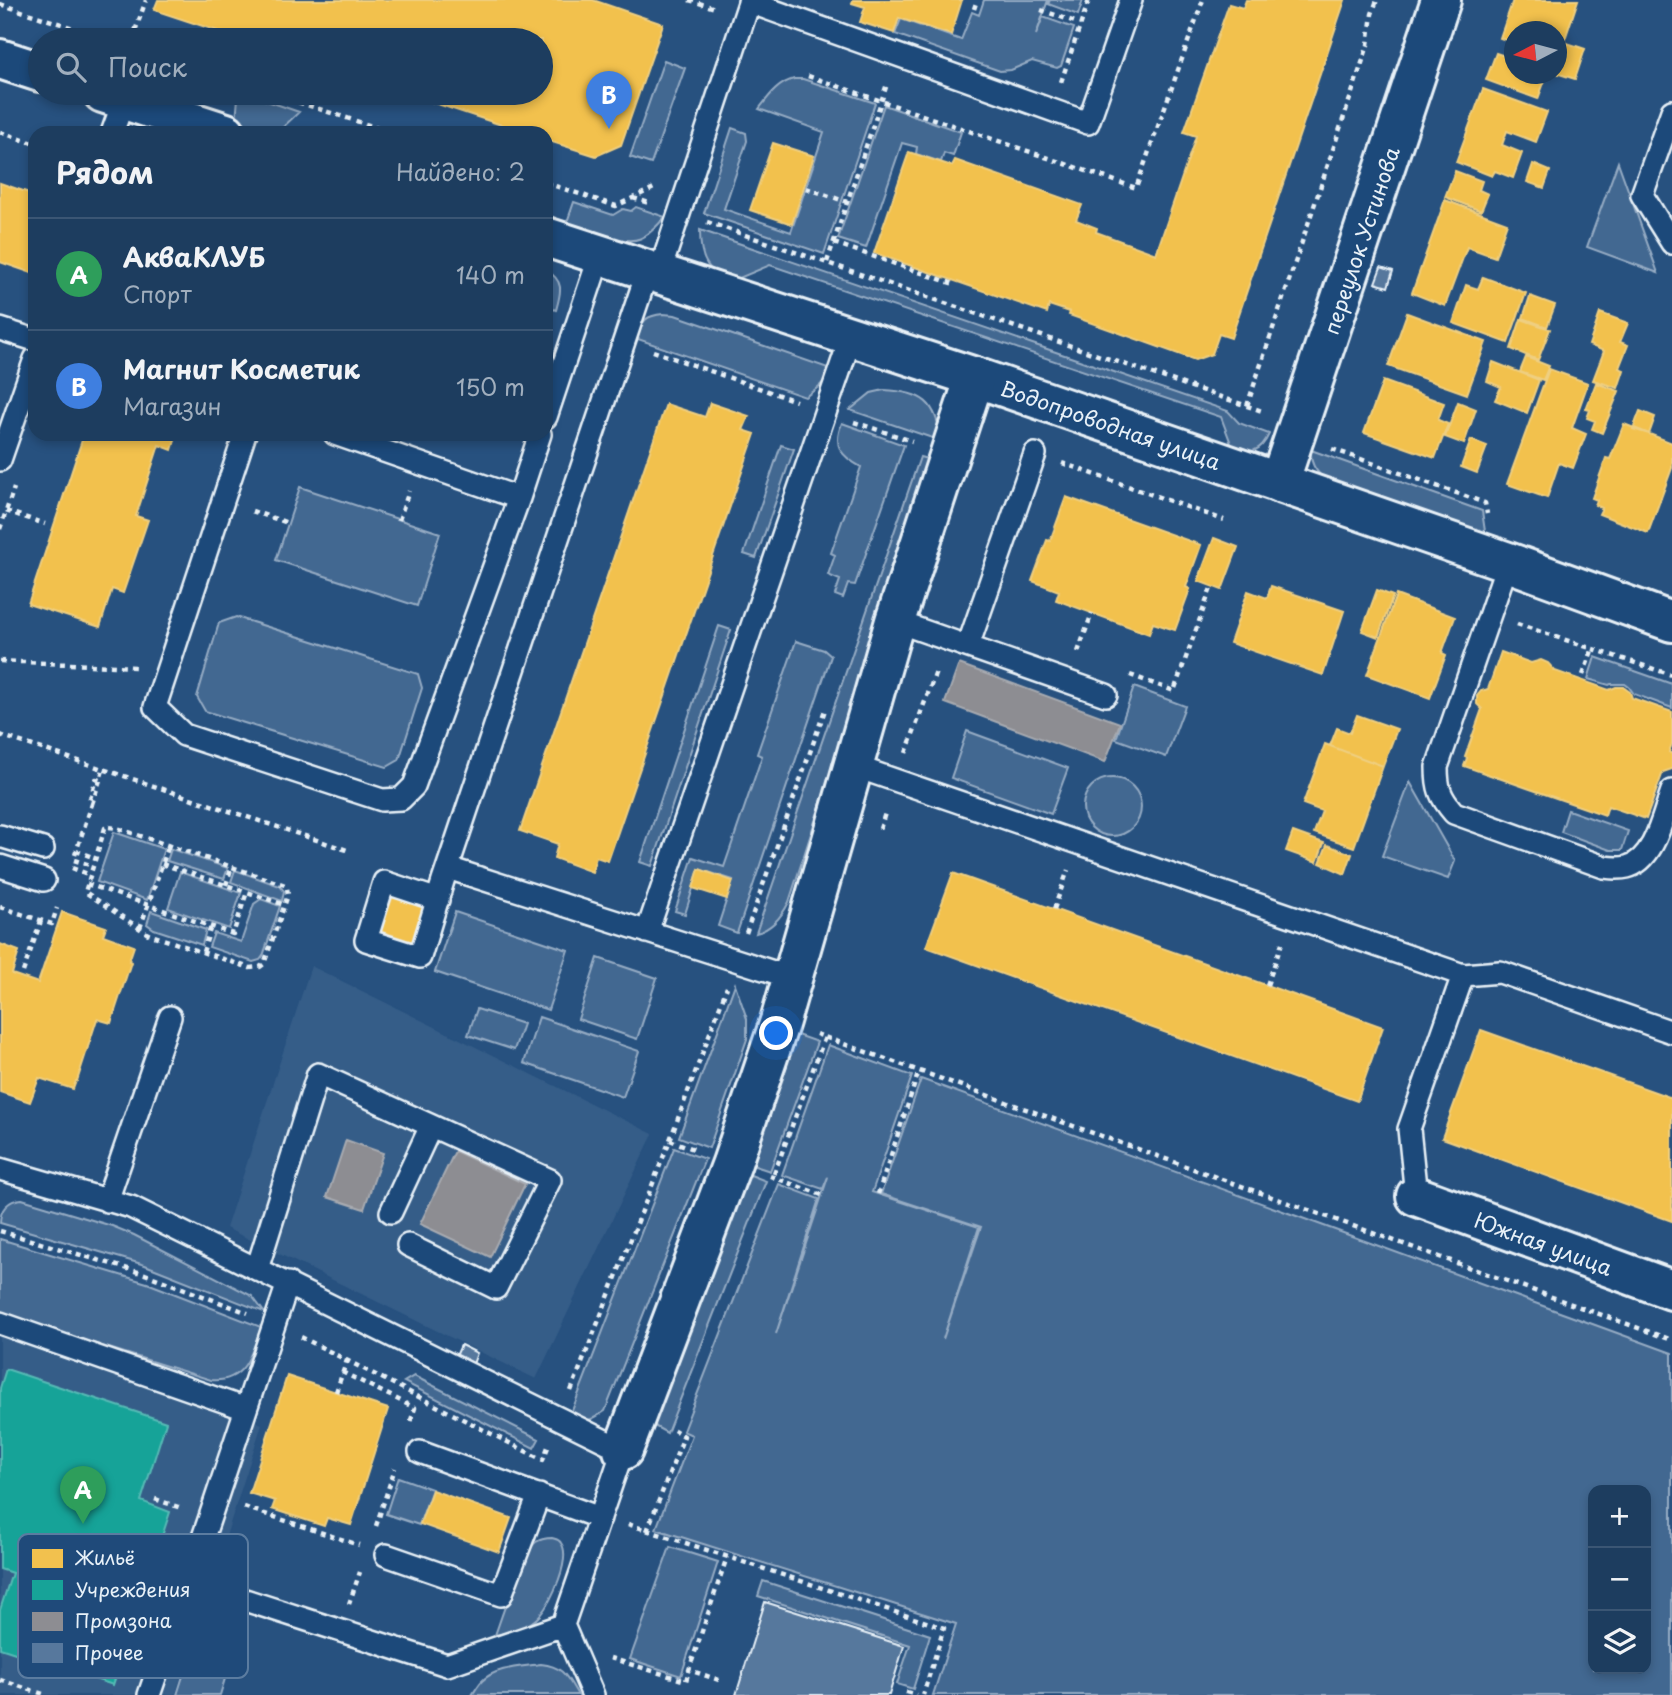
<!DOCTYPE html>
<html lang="ru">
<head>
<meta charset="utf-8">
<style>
  :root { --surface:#1d3d5f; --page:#2a4868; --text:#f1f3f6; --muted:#a0aebd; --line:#3b5674; --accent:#ff9aa2 }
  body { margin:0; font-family:"Playpen Sans",sans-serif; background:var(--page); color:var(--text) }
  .controls { position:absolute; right:21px; bottom:21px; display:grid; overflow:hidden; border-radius:14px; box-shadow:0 4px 10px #0003 }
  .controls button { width:63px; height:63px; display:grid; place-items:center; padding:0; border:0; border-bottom:2px solid var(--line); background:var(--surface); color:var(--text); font:35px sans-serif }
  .compass { position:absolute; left:1504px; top:21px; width:63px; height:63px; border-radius:50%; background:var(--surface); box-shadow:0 4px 10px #0003; rotate:264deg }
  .you { position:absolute; left:777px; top:1034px; width:24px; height:24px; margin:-18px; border:5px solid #fff; border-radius:50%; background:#1a73e8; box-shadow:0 0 0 10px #1a73e833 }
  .badge { display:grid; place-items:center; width:46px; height:46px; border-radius:50%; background:var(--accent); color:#fff; font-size:23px; font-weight:700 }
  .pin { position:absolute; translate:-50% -58px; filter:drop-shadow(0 2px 4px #0008) }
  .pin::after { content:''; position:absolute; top:37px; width:24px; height:21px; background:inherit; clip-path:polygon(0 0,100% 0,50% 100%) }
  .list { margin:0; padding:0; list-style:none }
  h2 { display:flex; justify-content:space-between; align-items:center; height:91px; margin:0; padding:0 28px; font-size:30px }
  h2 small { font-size:23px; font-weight:400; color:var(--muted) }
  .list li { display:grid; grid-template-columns:46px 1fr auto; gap:21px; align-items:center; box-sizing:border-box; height:112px; padding:0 28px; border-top:2px solid var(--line) }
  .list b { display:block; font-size:26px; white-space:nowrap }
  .list p { margin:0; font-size:23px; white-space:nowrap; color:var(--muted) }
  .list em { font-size:23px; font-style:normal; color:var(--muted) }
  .icon { flex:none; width:38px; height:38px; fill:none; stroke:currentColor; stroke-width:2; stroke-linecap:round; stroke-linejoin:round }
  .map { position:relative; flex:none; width:1672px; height:1695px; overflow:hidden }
  .search { position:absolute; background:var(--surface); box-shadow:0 4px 10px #0003; left:28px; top:28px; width:525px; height:77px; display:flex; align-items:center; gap:18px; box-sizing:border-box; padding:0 24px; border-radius:38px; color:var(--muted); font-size:26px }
  .panel { position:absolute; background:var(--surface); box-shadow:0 4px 10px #0003; left:28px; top:126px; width:525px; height:315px; border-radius:21px }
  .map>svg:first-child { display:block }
  .built { fill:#355d88 }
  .green { fill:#436891; stroke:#96acc4; stroke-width:2; fill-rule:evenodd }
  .homes { fill:#f2c14e; stroke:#efcf81; stroke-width:2 }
  .public { fill:#17a398; stroke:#56bab5; stroke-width:2 }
  .industry { fill:#8d8d92; stroke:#a8abb1; stroke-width:2 }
  .building { fill:#57789d; stroke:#e8f1f8; stroke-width:2 }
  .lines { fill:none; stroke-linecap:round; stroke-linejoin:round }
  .lane-casing { stroke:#e8f1f8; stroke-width:26 }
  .street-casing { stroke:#e8f1f8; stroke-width:44 }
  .path { stroke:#e8f1f8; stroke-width:4.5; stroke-dasharray:5 5; stroke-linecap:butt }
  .lane { stroke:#1f4a7a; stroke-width:21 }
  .street { stroke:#1f4a7a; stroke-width:38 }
  .labels { text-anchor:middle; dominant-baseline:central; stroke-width:7; stroke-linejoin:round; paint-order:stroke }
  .street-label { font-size:21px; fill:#e8f1f8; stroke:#1f4a7a }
  .key { fill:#1f4a7a; stroke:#5b7ca0; stroke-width:2 }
  .key-label { font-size:19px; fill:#e8f1f8 }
</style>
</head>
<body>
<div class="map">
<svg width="1672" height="1695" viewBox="0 0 1672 1695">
  <rect width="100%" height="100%" fill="#27517f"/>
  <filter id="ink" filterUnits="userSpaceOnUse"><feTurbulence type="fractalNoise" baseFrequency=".0143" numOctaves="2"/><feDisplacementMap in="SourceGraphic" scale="14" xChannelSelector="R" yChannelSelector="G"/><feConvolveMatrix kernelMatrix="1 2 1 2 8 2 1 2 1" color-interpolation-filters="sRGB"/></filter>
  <g filter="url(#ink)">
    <path class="built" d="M 311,966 L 653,1134 L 536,1379 L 226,1228 Z
      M 0,1324 L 262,1424 L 175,1695 L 0,1695 Z"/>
    <path class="green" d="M 984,0 L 1048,0 L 1036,35 L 1043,17 L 1074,28 L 1061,66 L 1057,68 L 1032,61 L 1011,70 L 1000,71 L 895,34 L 901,19 L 961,40 L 972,12 L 979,15 Z
      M 1050,0 L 1083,0 L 1078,15 L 1048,4 Z
      M 664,60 L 685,68 L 651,164 L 630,157 Z
      M 794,79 L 803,79 L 875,103 L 824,254 L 704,213 L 732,128 L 746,133 L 747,141 L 724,209 L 791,232 L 824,132 L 759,109 C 769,96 778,83 794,79 Z
      M 223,93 L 244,93 L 299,112 L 277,133 L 269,133 L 236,121 L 238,98 Z
      M 884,105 L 961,132 L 953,156 L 944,153 L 941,162 L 916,154 L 917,147 L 902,143 L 866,248 L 838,239 Z
      M 1618,162 L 1658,273 L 1587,247 Z
      M 574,202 L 613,215 L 623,209 L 631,211 L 636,207 L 665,217 C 646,239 637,246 608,236 L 606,242 L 565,228 Z
      M 700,230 L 1228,411 L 1239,423 L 1269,434 C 1261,452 1249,456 1232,446 L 1221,417 L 770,265 L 737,279 C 729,276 717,274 710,268 C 701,259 700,242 700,230 Z
      M 546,270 C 565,281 561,292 556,310 L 546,307 Z
      M 663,314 L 675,315 L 831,369 C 825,384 817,388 805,397 L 635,338 C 643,322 643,316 663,314 Z
      M 884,390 C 923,392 937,402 941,441 L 850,410 L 871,393 Z
      M 842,423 L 904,445 L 855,585 L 848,584 L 843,598 L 835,595 L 840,580 L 828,575 L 835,555 L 831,553 L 861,467 C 841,456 832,446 842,423 Z
      M 781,445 L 794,449 L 756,558 L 744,554 Z
      M 1311,450 L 1482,511 L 1486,538 L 1324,479 C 1315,470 1310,463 1311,450 Z
      M 920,457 L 931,460 L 789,902 C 782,916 772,929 756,933 Z
      M 300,487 L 440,533 L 417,606 L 276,560 Z
      M 236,617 L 418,674 L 422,688 L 399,760 L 387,767 L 205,711 L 197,697 L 219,623 Z
      M 719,626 L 731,630 L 652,866 L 640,862 Z
      M 796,641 L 824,650 L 831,656 L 737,933 L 718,926 L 733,880 L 699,869 L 685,914 L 675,911 L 693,857 L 724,867 L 762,756 L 757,754 Z
      M 1595,657 L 1672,684 L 1672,708 L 1634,694 L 1629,687 L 1625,684 L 1611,684 L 1609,685 L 1588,679 Z
      M 1134,687 L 1185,706 L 1166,757 L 1116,739 Z
      M 967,731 L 1068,768 L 1051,814 L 951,778 Z
      M1083 807a29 29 0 1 1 58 0a29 29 0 1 1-58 0Z
      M 1410,782 L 1455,861 L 1448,879 L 1382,856 Z
      M 1568,810 L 1628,831 L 1622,850 L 1610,850 L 1561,832 Z
      M 114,832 L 164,849 L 147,900 L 97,882 Z
      M 171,849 L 228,868 L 224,879 L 167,861 Z
      M 235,870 L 280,886 L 284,891 L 282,901 L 231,882 Z
      M 180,872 L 241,893 L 229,929 L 168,908 Z
      M 261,899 L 280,906 L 263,956 L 260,960 L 253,962 L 209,947 L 214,933 L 241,942 L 254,904 Z
      M 151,911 L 206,930 L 202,945 L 154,929 L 147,924 Z
      M 455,912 L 568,950 L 548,1010 L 435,972 Z
      M 598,958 L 657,978 L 637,1039 L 578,1019 Z
      M 735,984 L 747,1019 L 747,1039 L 709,1148 L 679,1137 Z
      M 477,1009 L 523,1024 L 514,1050 L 468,1035 Z
      M 539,1017 L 639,1051 L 623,1097 L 524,1063 Z
      M 797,1035 L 817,1042 L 770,1171 L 752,1165 Z
      M 828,1045 L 912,1076 L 872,1192 L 979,1227 L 943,1339 L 981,1227 L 881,1194 L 921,1079 L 1672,1353 L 1672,1695 L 933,1695 L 956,1624 L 656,1529 L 692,1435 L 683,1431 L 779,1184 L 819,1199 L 776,1334 L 828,1177 L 823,1189 L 782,1175 ZM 1593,1490 L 1646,1490 L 1646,1669 L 1593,1669 Z
      M 674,1148 L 705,1159 L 605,1411 C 591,1421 586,1423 570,1416 Z
      M 748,1174 L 766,1181 L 667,1433 L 656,1427 L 654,1422 Z
      M 22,1199 L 112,1226 L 134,1235 L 252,1296 L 264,1312 L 145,1265 L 0,1223 C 0,1209 8,1200 22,1199 Z
      M 0,1239 L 147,1283 L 261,1327 C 252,1353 245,1383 211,1380 L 0,1314 Z
      M 414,1376 L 539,1439 L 534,1448 L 404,1382 Z
      M 398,1477 L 432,1489 L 419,1525 L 386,1514 Z
      M 552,1538 C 556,1539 559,1539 561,1543 C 572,1558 551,1602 540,1615 C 529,1628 511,1632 495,1635 C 502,1616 522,1553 536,1542 C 541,1539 546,1538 552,1538 Z
      M 670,1547 L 718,1562 L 681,1676 L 630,1659 Z
      M 763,1581 L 930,1635 L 913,1689 L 897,1684 L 910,1645 L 758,1596 Z
      M 220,1623 L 232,1623 L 219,1669 L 227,1672 L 220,1695 L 177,1695 L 194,1641 C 200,1630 207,1626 220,1623 Z
      M 541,1664 C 563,1666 567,1677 578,1695 L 472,1695 C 475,1691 478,1685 482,1681 C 496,1667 522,1667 541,1664 Z"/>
    <path class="homes" d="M 158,0 L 593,0 L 663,24 L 621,145 L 596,156 L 546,140 L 546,133 L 526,133 L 404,93 L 541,93 L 541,40 L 245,40 L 154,10 Z
      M 853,0 L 962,0 L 951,35 L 899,18 L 894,33 L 860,22 L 865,7 L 852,3 Z
      M 1246,0 L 1345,0 L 1231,338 L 1219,334 L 1212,354 L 1195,360 L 1069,315 L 1070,312 L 1049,305 L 1047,313 L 874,253 L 909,152 L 952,166 L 955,160 L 1082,205 L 1076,220 L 1097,228 L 1096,232 L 1156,254 L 1196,136 L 1184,132 L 1229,4 L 1243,8 Z
      M 1513,0 L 1578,0 L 1564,42 L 1585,49 L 1575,79 L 1556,73 L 1556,32 L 1514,32 L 1514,43 L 1500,38 Z
      M 1496,53 L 1514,59 L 1514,74 L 1528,74 L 1545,80 L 1538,99 L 1486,80 Z
      M 1483,89 L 1547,112 L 1536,142 L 1507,131 L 1502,145 L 1522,153 L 1513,178 L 1495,171 L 1492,176 L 1456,162 Z
      M 773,143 L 814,156 L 792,224 L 750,210 Z
      M 1533,164 L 1550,171 L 1544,188 L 1527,182 Z
      M 1455,171 L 1482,181 L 1479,190 L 1488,194 L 1481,211 L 1445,197 Z
      M 0,183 L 35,195 L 35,274 L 0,262 Z
      M 1445,200 L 1507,223 L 1495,257 L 1467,247 L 1445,306 L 1412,293 Z
      M 1483,277 L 1526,293 L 1508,343 L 1453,323 L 1466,285 L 1478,289 Z
      M 1530,296 L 1555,305 L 1547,327 L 1523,318 Z
      M 1407,313 L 1486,342 L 1467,394 L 1388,366 Z
      M 1600,313 L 1628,323 L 1620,342 L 1628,345 L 1619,368 L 1624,370 L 1618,388 L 1593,380 L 1604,351 L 1589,345 Z
      M 1521,319 L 1550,329 L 1538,360 L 1511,349 Z
      M 1526,357 L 1549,366 L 1543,380 L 1520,372 Z
      M 1493,362 L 1539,380 L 1527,413 L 1495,400 L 1501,387 L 1487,381 Z
      M 1549,369 L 1588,383 L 1572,428 L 1586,434 L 1573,468 L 1559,463 L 1547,498 L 1507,484 Z
      M 1383,381 L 1444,403 L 1438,420 L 1448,424 L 1435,458 L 1364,433 Z
      M 1596,383 L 1619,391 L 1602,433 L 1592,429 L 1595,421 L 1587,418 L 1590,410 L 1586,409 Z
      M 1458,402 L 1476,409 L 1464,444 L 1445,437 Z
      M 710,403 L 749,416 L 743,430 L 755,434 L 608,861 L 596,857 L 592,872 L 554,858 L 558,844 L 520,831 L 666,404 L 705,417 Z
      M 1640,411 L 1655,417 L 1649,434 L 1633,429 Z
      M 1624,424 L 1672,443 L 1672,468 L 1648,533 L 1599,514 L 1602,508 L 1595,505 L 1597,500 L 1592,498 L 1606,458 L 1610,459 Z
      M 84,434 L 177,434 L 172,450 L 159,445 L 136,516 L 148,520 L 123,593 L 112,589 L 100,627 L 28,604 Z
      M 1471,440 L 1487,446 L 1477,473 L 1461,467 Z
      M 1066,497 L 1201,545 L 1186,587 L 1190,589 L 1175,630 L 1153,623 L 1149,634 L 1056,600 L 1059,591 L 1032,581 L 1047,540 L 1050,541 Z
      M 1214,538 L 1238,547 L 1222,590 L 1198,581 Z
      M 1271,586 L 1344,611 L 1323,675 L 1230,643 L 1248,591 L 1267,598 Z
      M 1377,590 L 1393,596 L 1378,637 L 1362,631 Z
      M 1396,595 L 1455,617 L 1442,653 L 1446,655 L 1430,698 L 1367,675 Z
      M 1501,652 L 1531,663 L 1541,660 L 1548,663 L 1555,671 L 1609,690 L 1616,687 L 1623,687 L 1630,692 L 1632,698 L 1672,712 L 1672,744 L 1669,752 L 1672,754 L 1672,769 L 1663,772 L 1646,819 L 1608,806 L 1605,815 L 1464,766 L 1467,758 L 1465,757 L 1482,709 L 1477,704 L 1477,696 L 1481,691 L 1488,689 Z
      M 1357,715 L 1397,729 L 1383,766 L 1330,746 L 1337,728 L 1350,733 Z
      M 1325,744 L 1383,766 L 1354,847 L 1314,833 L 1322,811 L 1303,804 Z
      M 1293,832 L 1324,843 L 1317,862 L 1286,851 Z
      M 1327,845 L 1352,854 L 1345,874 L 1320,863 Z
      M 699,869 L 733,881 L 727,899 L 693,888 Z
      M 953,873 L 1383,1027 L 1357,1101 L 926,947 Z
      M 394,893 L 426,904 L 413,942 L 380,931 Z
      M 62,912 L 106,927 L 103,935 L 134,946 L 129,961 L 131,962 L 111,1023 L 97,1019 L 77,1081 L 76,1081 L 73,1089 L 39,1078 L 30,1102 L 0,1092 L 0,944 L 19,951 L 12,974 L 38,983 Z
      M 1481,1030 L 1672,1098 L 1672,1221 L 1442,1138 Z
      M 287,1376 L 388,1409 L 351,1525 L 327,1518 L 324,1526 L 272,1509 L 275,1501 L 249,1493 Z
      M 432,1490 L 511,1518 L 499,1552 L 420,1524 Z"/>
    <path class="public" d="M 6,1369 L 166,1422 L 141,1501 L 170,1512 L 113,1685 L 0,1648 L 0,1610 L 12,1573 L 0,1569 L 0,1388 Z"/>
    <path class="industry" d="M 959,664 L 1120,723 L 1105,762 L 945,703 Z
      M 346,1140 L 383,1153 L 364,1209 L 327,1197 Z
      M 455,1151 L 525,1184 L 490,1257 L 420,1224 Z"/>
    <path class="building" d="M 1381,267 L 1393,271 L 1388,287 L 1375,283 Z
      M 461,1345 L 477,1353 L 473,1364 L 456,1356 Z
      M 765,1602 L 904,1646 L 889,1695 L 736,1695 Z"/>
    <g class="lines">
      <g class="lane-casing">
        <path id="lane" d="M 749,2 L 1088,123 L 1131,0
          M 1672,111 L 1642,195 L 1672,243
          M 112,133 L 124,100
          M 659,274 L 750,0
          M 0,329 L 35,340
          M 546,417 L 600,255
          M 245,434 L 155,707 L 184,735 L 382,800 L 401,799 L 414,786 L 519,498
          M 335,434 L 519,498 L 540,434
          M 0,460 L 35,359
          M 1508,562 L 1437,767 C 1437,788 1440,797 1454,813 L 1604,867 C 1612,868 1619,869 1627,867 C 1655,860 1663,815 1672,791
          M 895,621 L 1106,695
          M 968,646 L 1035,454
          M 854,766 L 1463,975 L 1500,972 L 1672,1032
          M 0,836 L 43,849
          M 0,866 L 44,880
          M 448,868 L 792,978
          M 438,900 L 384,882 L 366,940 L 420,957 L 443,881 L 648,270
          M 647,932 L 851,337
          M 0,1169 L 131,1207 L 623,1450 L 563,1625 L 593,1695
          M 1416,1196 L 1409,1129 L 1463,975
          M 107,1201 L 170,1017
          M 391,1212 L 431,1126
          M 257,1269 L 318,1074 L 550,1180 L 496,1288 L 408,1245
          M 0,1323 L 246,1409
          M 420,1452 L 600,1518
          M 386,1555 L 501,1595 L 539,1495
          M 189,1582 L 447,1665 L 563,1625
          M 149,1695 L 209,1520 L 288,1283"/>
      </g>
      <g class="street-casing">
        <g id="street">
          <path d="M 0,59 L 40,72"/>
          <path d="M 103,93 L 226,133"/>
          <path id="s1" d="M 546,237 L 975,377 L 1508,562 L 1672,622"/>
          <path id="s2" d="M 1279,483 L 1441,0"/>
          <path id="s3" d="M 1416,1196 L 1672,1290"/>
          <path d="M 623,1450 L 732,1163 L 780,1021 L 895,621 L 975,377"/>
        </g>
      </g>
      <path class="path" d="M 689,0 L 715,8
        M 0,4 L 110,40
        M 974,9 L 977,0
        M 1041,10 L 1081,24
        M 132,40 L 146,0
        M 808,76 L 1136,188 L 1203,0
        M 1061,82 L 1089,0
        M 270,93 L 393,133
        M 0,132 L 35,144
        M 546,183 L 616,206 L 656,187
        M 806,188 L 847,202
        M 633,198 L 652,204
        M 707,222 L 1262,411
        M 834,243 L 954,284
        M 827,262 L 887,84
        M 653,351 L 796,401
        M 1247,406 L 1368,45 L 1372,14 L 1377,0
        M 854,422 L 912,441
        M 1332,449 L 1485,503 L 1487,514
        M 1062,463 L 1224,520
        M 6,511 L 45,524
        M 252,511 L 288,523
        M 399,520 L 409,491
        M 0,529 L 14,488
        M 1517,624 L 1672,675
        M 1078,652 L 1092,613
        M 0,661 L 136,667
        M 1130,675 L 1174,691 L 1211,588
        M 1583,675 L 1593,648
        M 0,735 L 350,851
        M 906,753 L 937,669
        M 92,804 L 100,780
        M 109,827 L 117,828 L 285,885 L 287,888 L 288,895 L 264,964 L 260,967 L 250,968 L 148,934 L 85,892 L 105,828 Z
        M 880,829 L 886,810
        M 76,851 L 95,858
        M 75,855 L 92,804 L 89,802 L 96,779 L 100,780 L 103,770
        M 74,860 L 93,866
        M 162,864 L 247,892
        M 72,868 L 90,875
        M 87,884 L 233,934 L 247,892 L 285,905
        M 226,885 L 232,866
        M 0,907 L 52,924 L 57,908
        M 1054,909 L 1068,870
        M 140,928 L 169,845
        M 746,933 L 826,707
        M 203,952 L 211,926
        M 23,972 L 41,921
        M 1267,985 L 1282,943
        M 816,1034 L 1672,1340
        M 670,1140 L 696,1150
        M 774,1174 L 825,1037
        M 770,1176 L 822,1195
        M 878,1194 L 919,1071
        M 0,1231 L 145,1274 L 248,1313
        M 301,1337 L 543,1460 L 548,1447
        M 342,1372 L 415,1408 L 410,1423
        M 571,1391 L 670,1140 L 727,987
        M 336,1392 L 347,1360
        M 155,1499 L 181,1508
        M 244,1507 L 359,1545
        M 628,1524 L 944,1628 L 923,1695
        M 376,1526 L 395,1468
        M 647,1531 L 684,1436 L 674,1430
        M 349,1604 L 360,1572
        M 610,1658 L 686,1681 L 689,1670
        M 0,1680 L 46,1695
        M 719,1680 L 689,1670 L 727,1557
        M 906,1692 L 916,1695"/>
      <use href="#lane" class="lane"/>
      <use href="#street" class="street"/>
    </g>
  </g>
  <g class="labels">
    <g class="street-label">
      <text stroke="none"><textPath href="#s2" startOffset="256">переулок Устинова</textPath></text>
      <text stroke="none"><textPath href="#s1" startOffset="595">Водопроводная улица</textPath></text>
      <text stroke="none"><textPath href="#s3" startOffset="136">Южная улица</textPath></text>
    </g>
  </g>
  <rect x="18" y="1534" width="230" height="144" rx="10" class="key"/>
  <rect x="32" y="1549" width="31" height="19" fill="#f2c14e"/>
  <rect x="32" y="1580" width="31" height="20" fill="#17a398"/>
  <rect x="32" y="1612" width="31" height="19" fill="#8d8d92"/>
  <rect x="32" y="1643" width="31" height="20" fill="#57789d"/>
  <g class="key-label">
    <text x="75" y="1565">Жильё</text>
    <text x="75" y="1597">Учреждения</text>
    <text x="75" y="1628">Промзона</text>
    <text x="75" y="1660">Прочее</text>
  </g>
</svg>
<div class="controls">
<button>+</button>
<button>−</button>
<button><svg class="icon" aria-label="layers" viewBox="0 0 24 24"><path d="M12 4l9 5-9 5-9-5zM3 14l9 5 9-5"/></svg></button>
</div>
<svg class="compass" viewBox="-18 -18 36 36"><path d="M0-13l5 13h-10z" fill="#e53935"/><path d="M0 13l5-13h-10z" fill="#a0aebd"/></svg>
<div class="you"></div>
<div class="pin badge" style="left:83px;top:1524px;background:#2e9e5b">A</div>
<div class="pin badge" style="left:609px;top:129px;background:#3f7fe0">B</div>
<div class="search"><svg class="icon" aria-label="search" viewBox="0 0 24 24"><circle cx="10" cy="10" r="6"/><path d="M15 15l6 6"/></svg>Поиск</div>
<section class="panel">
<h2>Рядом<small>Найдено: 2</small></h2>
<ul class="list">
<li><span class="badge" style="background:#2e9e5b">A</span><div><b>АкваКЛУБ</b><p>Спорт</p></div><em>140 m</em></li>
<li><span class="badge" style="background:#3f7fe0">B</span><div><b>Магнит Косметик</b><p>Магазин</p></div><em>150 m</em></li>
</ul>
</section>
</div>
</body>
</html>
